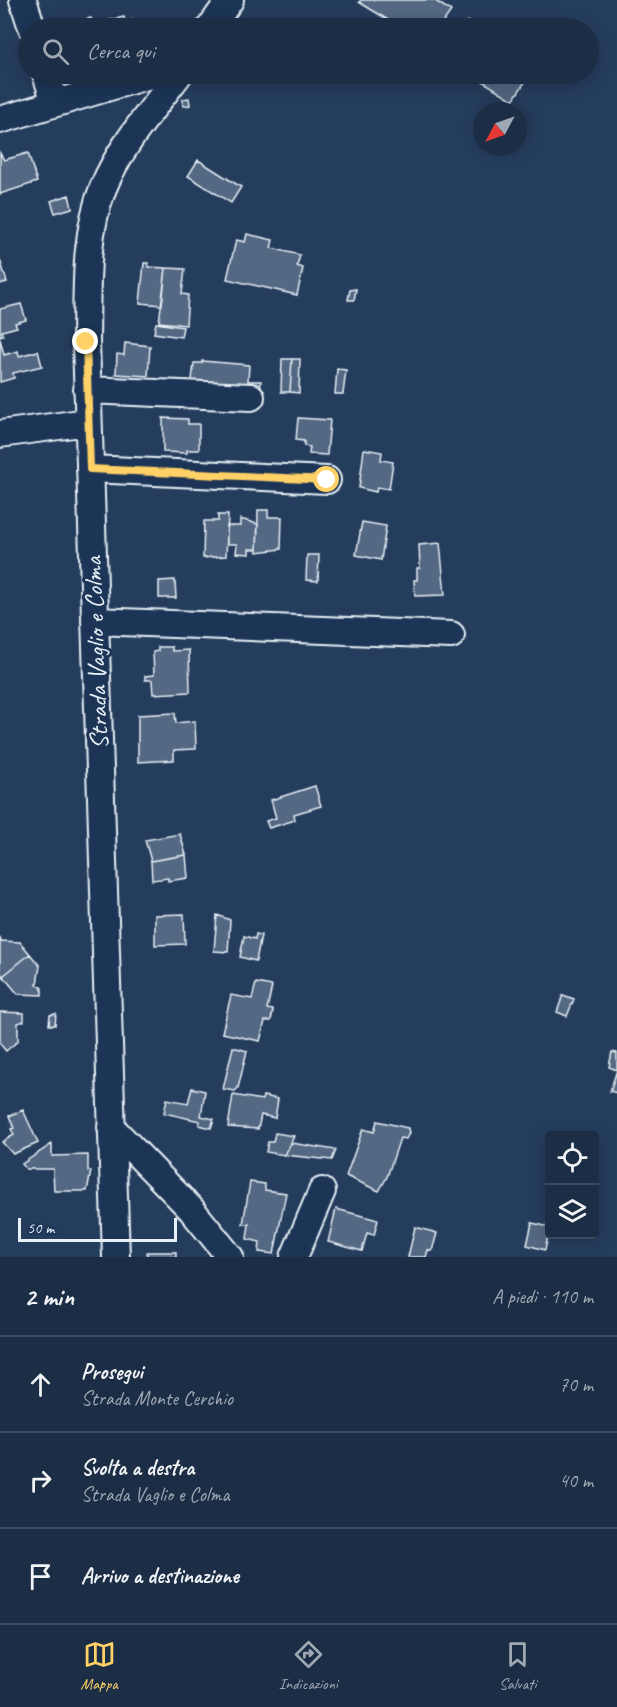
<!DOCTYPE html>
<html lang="it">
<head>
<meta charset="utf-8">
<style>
  :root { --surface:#1c2e46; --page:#25364d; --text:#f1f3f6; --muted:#a0a8b3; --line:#3a4a5f; --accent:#ffd166 }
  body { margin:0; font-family:Caveat,sans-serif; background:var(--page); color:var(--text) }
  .controls { position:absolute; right:18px; bottom:18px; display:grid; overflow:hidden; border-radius:6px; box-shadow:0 3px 15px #0003 }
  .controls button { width:54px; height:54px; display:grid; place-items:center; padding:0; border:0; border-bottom:2px solid var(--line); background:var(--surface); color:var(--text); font:30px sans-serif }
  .compass { position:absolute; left:473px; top:102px; width:54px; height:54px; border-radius:50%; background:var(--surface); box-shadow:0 3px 15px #0003; rotate:229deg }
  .scale { position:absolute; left:18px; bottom:15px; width:159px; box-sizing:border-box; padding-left:6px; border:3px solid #e8f1f8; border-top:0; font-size:16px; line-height:21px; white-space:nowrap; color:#e8f1f8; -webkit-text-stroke:4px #1d3557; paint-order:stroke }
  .stop { position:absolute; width:18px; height:18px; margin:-14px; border:4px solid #ffd166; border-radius:50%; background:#fff }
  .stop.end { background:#ffd166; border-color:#fff; box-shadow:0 2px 6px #0008 }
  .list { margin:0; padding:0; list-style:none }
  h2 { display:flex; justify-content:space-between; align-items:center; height:78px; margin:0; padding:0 24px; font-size:26px }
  h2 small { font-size:20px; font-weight:400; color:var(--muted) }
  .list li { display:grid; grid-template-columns:39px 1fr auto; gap:18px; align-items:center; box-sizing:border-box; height:96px; padding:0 24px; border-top:2px solid var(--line) }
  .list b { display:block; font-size:22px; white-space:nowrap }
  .list p { margin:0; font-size:20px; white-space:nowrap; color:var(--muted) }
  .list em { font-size:20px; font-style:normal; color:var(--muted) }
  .icon { flex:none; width:33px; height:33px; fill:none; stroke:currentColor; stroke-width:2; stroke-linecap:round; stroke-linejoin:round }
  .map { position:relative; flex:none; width:617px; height:1257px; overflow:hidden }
  .search { position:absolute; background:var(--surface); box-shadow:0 3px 15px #0003; left:18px; right:18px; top:18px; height:66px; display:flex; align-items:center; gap:15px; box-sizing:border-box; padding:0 21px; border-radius:33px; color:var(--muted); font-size:22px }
  .sheet { height:366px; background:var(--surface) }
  nav { display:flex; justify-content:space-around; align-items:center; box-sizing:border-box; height:84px; border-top:2px solid var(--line); background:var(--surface); font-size:16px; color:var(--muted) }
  nav a { display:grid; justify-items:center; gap:3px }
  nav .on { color:var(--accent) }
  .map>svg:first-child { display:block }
  .building { fill:#536782; stroke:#e8f1f8; stroke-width:1.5 }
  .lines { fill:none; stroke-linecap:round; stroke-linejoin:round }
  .minor-casing { stroke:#e8f1f8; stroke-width:30 }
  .minor { stroke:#1d3557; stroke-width:26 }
  .route { stroke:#ffd166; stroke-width:8 }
  .labels { text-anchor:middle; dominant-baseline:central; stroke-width:6; stroke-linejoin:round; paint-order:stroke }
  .street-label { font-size:26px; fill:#e8f1f8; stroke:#1d3557 }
</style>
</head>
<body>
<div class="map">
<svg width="617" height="1257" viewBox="0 0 617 1257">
  <rect width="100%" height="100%" fill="#253d5d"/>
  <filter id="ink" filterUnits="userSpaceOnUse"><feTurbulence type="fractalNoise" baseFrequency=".0167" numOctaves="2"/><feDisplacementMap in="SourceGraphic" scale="12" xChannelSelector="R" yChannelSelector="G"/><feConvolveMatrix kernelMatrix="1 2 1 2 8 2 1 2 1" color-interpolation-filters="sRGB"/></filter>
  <g filter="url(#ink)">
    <path class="building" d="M 361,0 L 434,0 L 451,11 L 439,28 L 401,28 L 359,2 Z
      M 124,17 L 125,22 L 132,20 L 135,28 L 60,27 L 91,18 L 93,24 Z
      M 467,21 L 478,28 L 462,28 Z
      M 471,74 L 538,74 L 533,82 L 527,79 L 513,100 Z
      M 189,98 L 190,105 L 183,106 L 183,99 Z
      M 0,153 L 4,160 L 28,153 L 37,182 L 0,194 Z
      M 198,160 L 241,187 L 231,203 L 188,176 Z
      M 69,195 L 72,208 L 55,213 L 51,201 Z
      M 247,234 L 273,240 L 271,248 L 300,255 L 297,266 L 303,268 L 297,295 L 227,279 L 236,240 L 245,242 Z
      M 0,260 L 7,282 L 0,284 Z
      M 144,263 L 148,263 L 148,267 L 166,268 L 162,305 L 140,303 Z
      M 166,268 L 185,269 L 182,294 L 188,295 L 186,325 L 159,322 Z
      M 356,289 L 354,300 L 348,300 L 350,290 Z
      M 21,304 L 26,320 L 15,323 L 17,327 L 2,331 L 3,335 L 0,336 L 0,309 Z
      M 156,323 L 183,327 L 181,337 L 154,333 Z
      M 0,339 L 4,355 L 18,351 L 19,356 L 38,351 L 42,366 L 13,373 L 14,378 L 0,382 Z
      M 125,343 L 150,346 L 148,376 L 116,374 L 117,354 L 124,355 Z
      M 282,359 L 292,359 L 290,392 L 281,392 Z
      M 292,359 L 300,359 L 299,393 L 290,392 Z
      M 202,361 L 249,365 L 248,381 L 261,381 L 260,391 L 191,389 L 194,363 L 202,363 Z
      M 337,369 L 346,370 L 343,394 L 335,394 Z
      M 163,418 L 188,419 L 188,424 L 199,424 L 199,450 L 187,450 L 187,453 L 163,452 Z
      M 298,418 L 330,420 L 327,455 L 309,454 L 310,447 L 304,446 L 304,441 L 296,440 Z
      M 364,449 L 382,452 L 381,460 L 393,462 L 389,489 L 377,487 L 376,492 L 359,488 Z
      M 258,510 L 268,510 L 268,517 L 282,517 L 281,549 L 257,552 Z
      M 218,515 L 228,515 L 226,556 L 203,558 L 204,521 L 218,521 Z
      M 240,519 L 258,524 L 257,549 L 249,549 L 249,554 L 236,553 L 237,544 L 227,544 L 227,526 L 240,526 Z
      M 362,522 L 386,526 L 381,560 L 356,555 Z
      M 440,543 L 445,595 L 415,596 L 414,580 L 417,580 L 417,568 L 420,568 L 419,545 Z
      M 307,555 L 319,555 L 318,581 L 306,580 Z
      M 175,580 L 176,598 L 159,598 L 159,581 Z
      M 158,647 L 172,647 L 172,651 L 189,650 L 190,692 L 153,694 L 152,680 L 145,680 L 145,676 L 154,675 L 153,652 L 158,651 Z
      M 175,713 L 176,723 L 195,721 L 196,749 L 174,750 L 174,760 L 138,762 L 138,715 Z
      M 315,786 L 321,806 L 294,814 L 295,820 L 269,828 L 266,821 L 276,818 L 271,800 Z
      M 180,834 L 186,855 L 151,861 L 145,840 Z
      M 186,855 L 188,878 L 168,881 L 168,878 L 152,880 L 151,861 Z
      M 184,914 L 185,944 L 155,945 L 155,915 Z
      M 217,915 L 230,920 L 228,952 L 214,951 Z
      M 256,934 L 261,935 L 256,961 L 240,957 L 244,936 L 255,939 Z
      M 0,937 L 1,941 L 20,942 L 30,954 L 3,976 L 0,972 Z
      M 30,954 L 40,966 L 37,984 L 42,988 L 42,995 L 18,994 L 3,976 Z
      M 256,983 L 272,986 L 267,1009 L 273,1010 L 271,1021 L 265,1021 L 260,1041 L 222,1033 L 231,995 L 252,999 Z
      M 563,995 L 574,999 L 567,1016 L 557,1012 Z
      M 0,1012 L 24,1013 L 24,1021 L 18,1023 L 18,1041 L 6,1051 L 0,1044 Z
      M 56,1014 L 55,1025 L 49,1025 L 50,1015 Z
      M 233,1047 L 247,1051 L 238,1088 L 235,1091 L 223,1089 Z
      M 612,1052 L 617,1053 L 617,1093 L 610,1091 L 617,1070 L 609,1067 Z
      M 192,1088 L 205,1091 L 201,1116 L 214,1119 L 211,1128 L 199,1125 L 200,1121 L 164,1113 L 167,1099 L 188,1103 Z
      M 233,1095 L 262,1100 L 263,1096 L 278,1099 L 275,1118 L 261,1115 L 258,1129 L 228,1127 Z
      M 23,1110 L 38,1143 L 13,1154 L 2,1142 L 14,1135 L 11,1129 L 14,1128 L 9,1116 Z
      M 377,1121 L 408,1128 L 409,1133 L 406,1139 L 400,1138 L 387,1177 L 379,1191 L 346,1176 L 363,1129 L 374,1132 Z
      M 275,1133 L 294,1136 L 285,1155 L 266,1152 L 268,1142 L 273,1142 Z
      M 291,1143 L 336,1150 L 332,1160 L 285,1155 Z
      M 52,1144 L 52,1156 L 88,1155 L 88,1171 L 91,1171 L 87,1191 L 54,1191 L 53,1169 L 26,1169 L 22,1164 Z
      M 250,1182 L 265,1184 L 265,1190 L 286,1193 L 274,1254 L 259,1252 L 260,1242 L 247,1239 L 249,1224 L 243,1224 Z
      M 336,1209 L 378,1220 L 374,1235 L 367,1233 L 362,1251 L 328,1242 Z
      M 532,1223 L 550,1227 L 545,1250 L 527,1245 Z
      M 415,1227 L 437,1233 L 432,1251 L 428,1250 L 426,1257 L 408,1257 Z
      M 147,1252 L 176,1252 L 176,1257 L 147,1257 Z"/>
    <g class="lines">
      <g class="minor-casing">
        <path id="minor" d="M 23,0 L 32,28
          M 210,28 L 230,0
          M 46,74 L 55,102
          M 0,120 L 153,74
          M 87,390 L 251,397
          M 0,434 L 88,422
          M 90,469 L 327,480
          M 95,621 L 451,635
          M 111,1127 L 191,1209 L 230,1257
          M 116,1257 L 86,342 C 87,291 84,236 103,188 C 120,146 153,109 179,74
          M 294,1257 L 322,1191"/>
      </g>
      <use href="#minor" class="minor"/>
    </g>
  </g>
  <g class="lines" filter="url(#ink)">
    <path class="route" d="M 86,342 L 90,469 L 327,480"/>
  </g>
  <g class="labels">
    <g class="street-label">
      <text transform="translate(96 653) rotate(-92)">Strada Vaglio e Colma</text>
    </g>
  </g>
</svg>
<div class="controls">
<button><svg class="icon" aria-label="locate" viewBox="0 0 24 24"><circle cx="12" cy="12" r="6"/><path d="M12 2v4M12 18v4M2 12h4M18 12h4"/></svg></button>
<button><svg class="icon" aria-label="layers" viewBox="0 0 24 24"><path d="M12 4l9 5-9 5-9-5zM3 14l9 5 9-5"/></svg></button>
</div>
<svg class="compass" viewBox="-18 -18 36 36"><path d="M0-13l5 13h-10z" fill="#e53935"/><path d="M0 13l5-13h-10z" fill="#a0a8b3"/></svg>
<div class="scale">50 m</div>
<div class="stop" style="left:327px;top:480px"></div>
<div class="stop end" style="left:86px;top:342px"></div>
<div class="search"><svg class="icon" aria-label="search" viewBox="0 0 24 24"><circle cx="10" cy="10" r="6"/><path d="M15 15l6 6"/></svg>Cerca qui</div>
</div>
<section class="sheet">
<h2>2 min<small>A piedi · 110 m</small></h2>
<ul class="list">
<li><svg class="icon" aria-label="ahead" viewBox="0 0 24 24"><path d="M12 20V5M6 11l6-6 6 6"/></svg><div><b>Prosegui</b><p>Strada Monte Cerchio</p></div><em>70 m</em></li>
<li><svg class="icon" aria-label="right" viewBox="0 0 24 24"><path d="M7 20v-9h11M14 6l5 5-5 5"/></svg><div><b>Svolta a destra</b><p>Strada Vaglio e Colma</p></div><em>40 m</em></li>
<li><svg class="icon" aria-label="arrive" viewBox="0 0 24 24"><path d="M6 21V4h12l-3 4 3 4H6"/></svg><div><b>Arrivo a destinazione</b></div></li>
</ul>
</section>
<nav>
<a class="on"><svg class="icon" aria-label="map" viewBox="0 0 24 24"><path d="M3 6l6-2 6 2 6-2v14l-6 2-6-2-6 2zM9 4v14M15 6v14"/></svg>Mappa</a>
<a><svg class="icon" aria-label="directions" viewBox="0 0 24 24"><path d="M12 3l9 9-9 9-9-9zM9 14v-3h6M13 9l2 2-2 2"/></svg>Indicazioni</a>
<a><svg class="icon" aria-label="saved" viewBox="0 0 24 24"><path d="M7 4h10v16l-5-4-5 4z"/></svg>Salvati</a>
</nav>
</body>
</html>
